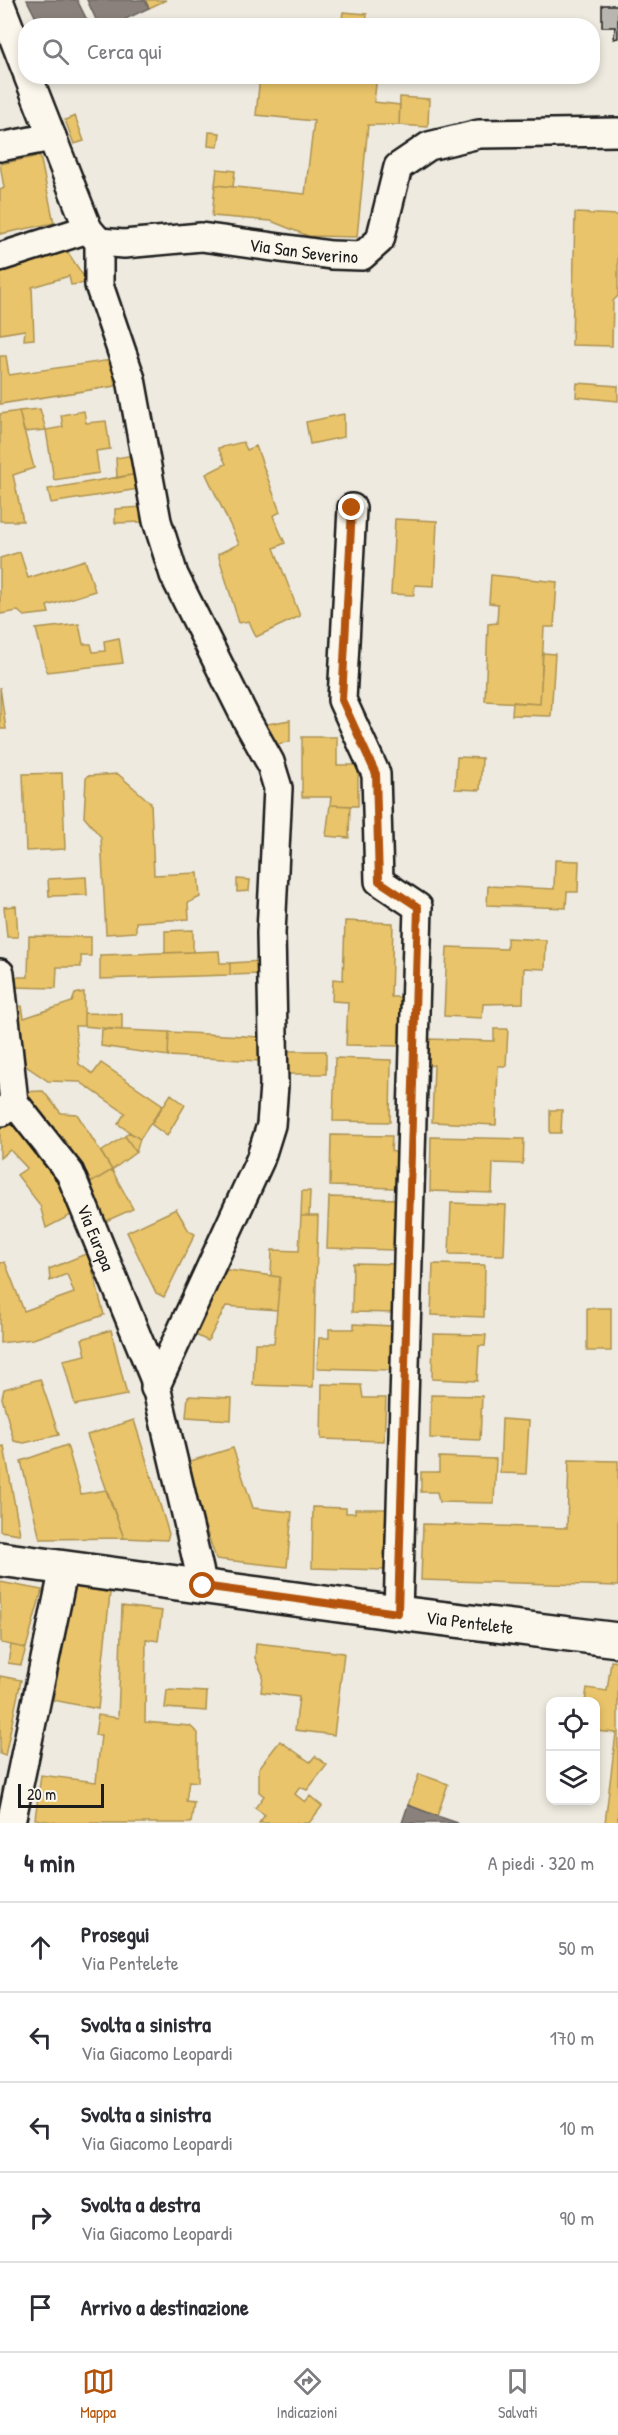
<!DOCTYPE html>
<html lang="it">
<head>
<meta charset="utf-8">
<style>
  :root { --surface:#fff; --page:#f7f7f7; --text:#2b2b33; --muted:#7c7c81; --line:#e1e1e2; --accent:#b45309 }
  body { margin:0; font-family:"Patrick Hand",sans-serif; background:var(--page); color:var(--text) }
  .controls { position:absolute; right:18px; bottom:18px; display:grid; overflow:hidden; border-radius:12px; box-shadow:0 3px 9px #0003 }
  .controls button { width:54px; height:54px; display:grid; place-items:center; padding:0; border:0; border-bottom:2px solid var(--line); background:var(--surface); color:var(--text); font:30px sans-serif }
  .scale { position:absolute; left:18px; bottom:15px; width:86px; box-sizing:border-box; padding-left:6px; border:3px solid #1c1c1c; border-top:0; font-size:16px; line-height:21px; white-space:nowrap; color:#1c1c1c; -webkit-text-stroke:4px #fbf7ec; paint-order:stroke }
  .stop { position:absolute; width:18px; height:18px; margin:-14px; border:4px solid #b45309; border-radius:50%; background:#fff }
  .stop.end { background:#b45309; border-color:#fff; box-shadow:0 2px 6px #0008 }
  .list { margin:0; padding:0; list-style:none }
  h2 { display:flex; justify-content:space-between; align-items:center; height:78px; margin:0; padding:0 24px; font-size:26px }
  h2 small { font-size:20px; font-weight:400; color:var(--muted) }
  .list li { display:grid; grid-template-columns:39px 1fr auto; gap:18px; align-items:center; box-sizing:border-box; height:90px; padding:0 24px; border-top:2px solid var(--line) }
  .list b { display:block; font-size:22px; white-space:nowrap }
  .list p { margin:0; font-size:20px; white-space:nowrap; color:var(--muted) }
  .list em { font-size:20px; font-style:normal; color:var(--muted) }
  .icon { flex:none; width:33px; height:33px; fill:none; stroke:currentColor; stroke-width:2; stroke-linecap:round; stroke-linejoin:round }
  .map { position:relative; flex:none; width:618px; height:1823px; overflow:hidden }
  .search { position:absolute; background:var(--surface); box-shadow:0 3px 9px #0003; left:18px; right:18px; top:18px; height:66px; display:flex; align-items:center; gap:15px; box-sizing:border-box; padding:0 21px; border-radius:24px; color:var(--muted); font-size:22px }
  .sheet { height:528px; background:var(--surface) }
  nav { display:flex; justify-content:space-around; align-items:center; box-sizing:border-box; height:84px; border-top:2px solid var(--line); background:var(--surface); font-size:16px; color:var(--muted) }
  nav a { display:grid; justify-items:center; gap:3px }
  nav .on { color:var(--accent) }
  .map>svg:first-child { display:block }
  .homes { fill:#e9c46a; stroke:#ac9253; stroke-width:1.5 }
  .industry { fill:#8a817c; stroke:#69635f; stroke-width:1.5 }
  .building { fill:#b9b6af; stroke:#1c1c1c; stroke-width:1.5 }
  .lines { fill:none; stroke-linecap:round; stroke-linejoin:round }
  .minor-casing { stroke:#1c1c1c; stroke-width:32 }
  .secondary-casing { stroke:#1c1c1c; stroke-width:38 }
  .minor { stroke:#fbf7ec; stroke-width:27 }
  .secondary { stroke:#fbf7ec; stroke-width:33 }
  .route { stroke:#b45309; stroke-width:8 }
  .labels { text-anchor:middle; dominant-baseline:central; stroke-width:6; stroke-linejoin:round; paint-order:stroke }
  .street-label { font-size:18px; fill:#1c1c1c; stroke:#fbf7ec }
</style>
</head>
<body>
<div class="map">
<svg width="618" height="1823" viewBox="0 0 618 1823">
  <rect width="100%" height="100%" fill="#eeeadf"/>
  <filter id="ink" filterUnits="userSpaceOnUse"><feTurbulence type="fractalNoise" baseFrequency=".0167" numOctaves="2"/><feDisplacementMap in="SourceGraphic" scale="12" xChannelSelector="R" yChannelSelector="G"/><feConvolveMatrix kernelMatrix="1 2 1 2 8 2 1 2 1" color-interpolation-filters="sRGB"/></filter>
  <g filter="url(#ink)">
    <path class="homes" d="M 145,0 L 166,0 L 149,8 Z
      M 343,12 L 367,14 L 366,26 L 341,26 Z
      M 260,76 L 377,76 L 374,102 L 400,105 L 399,125 L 368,125 L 357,237 L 308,236 L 271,221 L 212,216 L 215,185 L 305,194 L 314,121 L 256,115 Z
      M 400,97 L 429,99 L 428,127 L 399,125 Z
      M 75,116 L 84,141 L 74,144 L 65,120 Z
      M 209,132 L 220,133 L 218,147 L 208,146 Z
      M 40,156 L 54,223 L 0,234 L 0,190 L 4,188 L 0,164 Z
      M 217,169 L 235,171 L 233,187 L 215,185 Z
      M 575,213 L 618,215 L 618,296 L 613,301 L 612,346 L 572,345 Z
      M 63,245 L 88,283 L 71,285 L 69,276 L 32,287 L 34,339 L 24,340 L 25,330 L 0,334 L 0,262 Z
      M 0,356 L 6,356 L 9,375 L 111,360 L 115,386 L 0,404 Z
      M 577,383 L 618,386 L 618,401 L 576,397 Z
      M 40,409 L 46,430 L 24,432 L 19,411 Z
      M 19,411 L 34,468 L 13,475 L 23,521 L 0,521 L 0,414 Z
      M 84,411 L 86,423 L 106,421 L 110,449 L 96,451 L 99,473 L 54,480 L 46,430 L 63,427 L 61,415 Z
      M 344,414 L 344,437 L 310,444 L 306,422 Z
      M 243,442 L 247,450 L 256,446 L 280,512 L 273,516 L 285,543 L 274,548 L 300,616 L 256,637 L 249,621 L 239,623 L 218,554 L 239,544 L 206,474 L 226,464 L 218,448 Z
      M 133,455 L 137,474 L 117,478 L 116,458 Z
      M 137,474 L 138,489 L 51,503 L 48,489 Z
      M 142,507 L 143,522 L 115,523 L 115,509 Z
      M 395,519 L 437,521 L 434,586 L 415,585 L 414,595 L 391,594 Z
      M 20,552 L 28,578 L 85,560 L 95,591 L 47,606 L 49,613 L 24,616 L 18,611 L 0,614 L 0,558 Z
      M 491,575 L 557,582 L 554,627 L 544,627 L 540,704 L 485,701 L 488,624 L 497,623 L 498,604 L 489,603 Z
      M 79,624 L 83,644 L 91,644 L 93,652 L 105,651 L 104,641 L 119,638 L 123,663 L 47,672 L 36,629 Z
      M 543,653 L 555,654 L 551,716 L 512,715 L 513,702 L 540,704 Z
      M 0,687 L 6,729 L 0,729 Z
      M 290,720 L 290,741 L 272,746 L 262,725 Z
      M 302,737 L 337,737 L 337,765 L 358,765 L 358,806 L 330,805 L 331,797 L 302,797 Z
      M 457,757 L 482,758 L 480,790 L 455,789 Z
      M 62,773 L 65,849 L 26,851 L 23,774 Z
      M 118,774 L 151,803 L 154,875 L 198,873 L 200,897 L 188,903 L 189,919 L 136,922 L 136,932 L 106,934 L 101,837 L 84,817 L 86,779 L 87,776 Z
      M 330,805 L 350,806 L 349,838 L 326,836 Z
      M 555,860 L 579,861 L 578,892 L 567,892 L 566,908 L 487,905 L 488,886 L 554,889 Z
      M 86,877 L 87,895 L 49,896 L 48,879 Z
      M 237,879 L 250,880 L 249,891 L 237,892 Z
      M 16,906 L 18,937 L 7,937 L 4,907 Z
      M 345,921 L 393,923 L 391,997 L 401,997 L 400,1046 L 346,1045 L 348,1002 L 332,1001 L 333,979 L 343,980 Z
      M 193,930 L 193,952 L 165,953 L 165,931 Z
      M 29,936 L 91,937 L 91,956 L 81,956 L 81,967 L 57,967 L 56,988 L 11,987 L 11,977 L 28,977 Z
      M 507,938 L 546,940 L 545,969 L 524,968 L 523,1003 L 483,1004 L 482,1018 L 444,1016 L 447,947 L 507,949 Z
      M 219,951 L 220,963 L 230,963 L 230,975 L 100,979 L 100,955 Z
      M 262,961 L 261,974 L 230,975 L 230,963 Z
      M 84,992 L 84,1026 L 75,1026 L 79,1064 L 93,1074 L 101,1063 L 163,1105 L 140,1139 L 118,1124 L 125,1113 L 80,1082 L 48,1081 L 23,1064 L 10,1008 L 22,1006 L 24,1018 L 72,1002 L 75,994 Z
      M 84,1013 L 122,1014 L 122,1030 L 84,1026 Z
      M 102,1029 L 169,1032 L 168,1056 L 101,1046 Z
      M 494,1029 L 508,1029 L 506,1066 L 498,1066 L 496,1125 L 432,1122 L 434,1065 L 427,1066 L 428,1039 L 494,1041 Z
      M 169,1032 L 261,1037 L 259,1061 L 168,1056 Z
      M 284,1051 L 326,1051 L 326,1074 L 284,1074 Z
      M 335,1058 L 391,1060 L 390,1122 L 333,1121 Z
      M 43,1091 L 61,1113 L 77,1114 L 112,1170 L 87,1185 L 18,1092 Z
      M 171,1094 L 185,1105 L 167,1136 L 151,1124 Z
      M 550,1110 L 562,1110 L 561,1133 L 550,1133 Z
      M 18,1115 L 79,1211 L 46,1228 L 40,1205 L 17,1175 L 27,1168 L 10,1150 L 0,1158 L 0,1129 Z
      M 129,1132 L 140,1139 L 136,1152 L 125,1136 Z
      M 331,1135 L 392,1136 L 391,1151 L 397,1153 L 396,1188 L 330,1186 Z
      M 125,1136 L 136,1152 L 112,1170 L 101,1152 Z
      M 431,1137 L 524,1139 L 523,1164 L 493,1163 L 492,1193 L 430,1191 Z
      M 112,1170 L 133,1209 L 106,1221 L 87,1185 Z
      M 302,1191 L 310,1191 L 309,1216 L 301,1216 Z
      M 329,1197 L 396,1199 L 394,1250 L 327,1248 Z
      M 451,1203 L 506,1205 L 504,1255 L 449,1254 Z
      M 176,1209 L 189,1231 L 195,1234 L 164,1297 L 156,1293 L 127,1232 Z
      M 301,1216 L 318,1216 L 313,1387 L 253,1385 L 255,1343 L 274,1343 L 280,1277 L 271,1276 L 272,1250 L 299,1251 Z
      M 88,1253 L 104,1315 L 33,1339 L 0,1343 L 0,1263 L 5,1262 L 24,1311 L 74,1293 L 67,1274 L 50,1281 L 49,1269 Z
      M 353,1263 L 399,1264 L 397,1313 L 352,1312 Z
      M 433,1264 L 485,1265 L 484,1317 L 431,1315 Z
      M 220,1269 L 280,1277 L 277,1310 L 226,1306 L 208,1341 L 187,1331 Z
      M 587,1308 L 611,1308 L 611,1351 L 587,1351 Z
      M 354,1324 L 392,1326 L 390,1370 L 317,1368 L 319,1338 L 329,1338 L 329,1329 L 354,1329 Z
      M 111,1330 L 127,1395 L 75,1405 L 63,1360 L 86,1355 L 82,1339 Z
      M 433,1334 L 486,1335 L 485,1346 L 479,1346 L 477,1381 L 432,1379 Z
      M 40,1379 L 59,1435 L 24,1443 L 14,1441 L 2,1398 L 4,1389 Z
      M 322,1384 L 361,1385 L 363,1398 L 386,1398 L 384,1441 L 321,1439 Z
      M 431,1395 L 482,1396 L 480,1440 L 430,1438 Z
      M 188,1396 L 232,1398 L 231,1420 L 186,1417 Z
      M 502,1419 L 529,1421 L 526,1474 L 500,1473 Z
      M 134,1420 L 169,1534 L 167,1540 L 124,1538 L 87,1435 Z
      M 67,1445 L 81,1494 L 106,1490 L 124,1538 L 40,1539 L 21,1461 Z
      M 4,1446 L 20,1534 L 0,1531 L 0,1447 Z
      M 233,1448 L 253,1508 L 292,1512 L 287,1567 L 216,1559 L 184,1463 Z
      M 439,1457 L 496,1459 L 494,1503 L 439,1502 L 437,1492 L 421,1492 L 421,1472 L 439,1472 Z
      M 569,1460 L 618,1461 L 618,1586 L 421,1580 L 423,1524 L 567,1528 Z
      M 313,1507 L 346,1508 L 346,1513 L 355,1513 L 355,1509 L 386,1509 L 384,1570 L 312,1568 Z
      M 0,1582 L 42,1590 L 26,1648 L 1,1643 Z
      M 74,1586 L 110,1593 L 98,1709 L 53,1700 Z
      M 122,1606 L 162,1611 L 158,1641 L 146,1639 L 145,1722 L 190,1726 L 198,1733 L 198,1782 L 189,1781 L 186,1801 L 194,1802 L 191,1823 L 58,1823 L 35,1819 L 41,1775 L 96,1782 L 101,1735 L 95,1735 L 98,1715 L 118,1718 Z
      M 256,1643 L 344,1653 L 334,1735 L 295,1730 L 299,1697 L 261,1692 L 263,1675 L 255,1658 Z
      M 11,1645 L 26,1648 L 21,1665 L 8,1663 Z
      M 611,1661 L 618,1662 L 618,1823 L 605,1823 L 616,1733 L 596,1731 L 596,1702 L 585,1702 L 587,1688 L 607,1691 Z
      M 0,1676 L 21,1680 L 5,1756 L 0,1754 Z
      M 167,1690 L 207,1692 L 206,1711 L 165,1708 Z
      M 280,1741 L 310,1762 L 315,1756 L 327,1765 L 307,1790 L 300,1787 L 295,1794 L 305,1802 L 310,1796 L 322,1806 L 309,1823 L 259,1823 L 265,1815 L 255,1808 L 264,1796 L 259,1792 L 259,1768 Z
      M 419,1774 L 448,1784 L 437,1816 L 408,1805 Z"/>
    <path class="industry" d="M 27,0 L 77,0 L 90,26 L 40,26 Z
      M 87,0 L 145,0 L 149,8 L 111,26 L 99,26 Z
      M 408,1805 L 437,1816 L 458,1823 L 402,1823 Z"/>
    <path class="building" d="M 602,5 L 618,5 L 618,38 L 614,39 L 615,27 L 602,27 Z"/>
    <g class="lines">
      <g class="minor-casing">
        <g id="minor">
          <path d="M 0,3 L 26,70"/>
          <path d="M 28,76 L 88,229 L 99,242 L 99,285 L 131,379 L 157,521 L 174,575 L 246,719 L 270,762 L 278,788 L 271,933 L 274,1085 L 271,1125 L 260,1160 L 155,1388"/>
          <path d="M 0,147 L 52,137"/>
          <path id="s1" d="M 99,242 L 124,244 L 201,237 L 331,255 L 362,256 L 380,240 L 398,167 L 429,146 L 479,134 L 618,132"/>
          <path d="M 0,257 L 88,229"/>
          <path d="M 352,508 L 342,700 L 376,774 L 379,881 L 418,907 L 398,1613"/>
          <path d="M 0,973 L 14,1102 L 2,1112"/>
          <path id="s2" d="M 14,1102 L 70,1173 L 154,1378 L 203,1586"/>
          <path d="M 11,1823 L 64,1568"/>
        </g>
      </g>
      <g class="secondary-casing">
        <g id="secondary">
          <path id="s3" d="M 0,1559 L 398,1613 L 618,1640"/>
        </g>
      </g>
      <use href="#minor" class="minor"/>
      <use href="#secondary" class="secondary"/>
    </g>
  </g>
  <g class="lines" filter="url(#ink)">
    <path class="route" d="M 203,1586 L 398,1613 L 418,907 L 379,881 L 376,774 L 342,700 L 352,508"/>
  </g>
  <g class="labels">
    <g class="street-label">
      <text stroke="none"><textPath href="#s1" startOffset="206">Via San Severino</textPath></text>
      <text stroke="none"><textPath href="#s2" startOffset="160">Via Europa</textPath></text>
      <text stroke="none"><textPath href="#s3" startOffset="474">Via Pentelete</textPath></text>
    </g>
  </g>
</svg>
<div class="controls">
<button><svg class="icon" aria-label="locate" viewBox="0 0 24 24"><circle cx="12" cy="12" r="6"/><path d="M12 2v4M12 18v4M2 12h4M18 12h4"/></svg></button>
<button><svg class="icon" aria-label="layers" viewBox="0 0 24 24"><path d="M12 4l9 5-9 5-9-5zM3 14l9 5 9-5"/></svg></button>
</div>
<div class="scale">20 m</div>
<div class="stop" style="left:203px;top:1586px"></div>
<div class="stop end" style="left:352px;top:508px"></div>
<div class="search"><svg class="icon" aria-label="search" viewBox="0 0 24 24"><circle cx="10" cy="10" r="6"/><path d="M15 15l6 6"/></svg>Cerca qui</div>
</div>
<section class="sheet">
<h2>4 min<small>A piedi · 320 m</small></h2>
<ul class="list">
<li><svg class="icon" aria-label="ahead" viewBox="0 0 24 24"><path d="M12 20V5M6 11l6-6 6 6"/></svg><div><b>Prosegui</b><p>Via Pentelete</p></div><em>50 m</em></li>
<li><svg class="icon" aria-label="left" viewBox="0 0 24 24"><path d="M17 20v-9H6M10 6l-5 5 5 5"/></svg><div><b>Svolta a sinistra</b><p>Via Giacomo Leopardi</p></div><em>170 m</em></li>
<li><svg class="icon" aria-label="left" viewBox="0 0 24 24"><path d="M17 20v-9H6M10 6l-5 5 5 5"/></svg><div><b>Svolta a sinistra</b><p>Via Giacomo Leopardi</p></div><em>10 m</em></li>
<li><svg class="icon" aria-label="right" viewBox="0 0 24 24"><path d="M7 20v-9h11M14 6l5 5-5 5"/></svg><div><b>Svolta a destra</b><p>Via Giacomo Leopardi</p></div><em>90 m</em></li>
<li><svg class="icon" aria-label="arrive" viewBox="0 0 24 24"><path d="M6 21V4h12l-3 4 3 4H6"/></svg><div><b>Arrivo a destinazione</b></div></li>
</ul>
</section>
<nav>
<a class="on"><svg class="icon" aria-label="map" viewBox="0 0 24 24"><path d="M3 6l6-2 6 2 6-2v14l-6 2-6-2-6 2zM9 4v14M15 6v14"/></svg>Mappa</a>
<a><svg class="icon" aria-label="directions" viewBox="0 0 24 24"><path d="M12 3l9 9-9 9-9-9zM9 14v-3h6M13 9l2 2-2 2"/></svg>Indicazioni</a>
<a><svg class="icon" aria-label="saved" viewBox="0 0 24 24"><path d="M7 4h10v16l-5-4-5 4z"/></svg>Salvati</a>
</nav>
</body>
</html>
